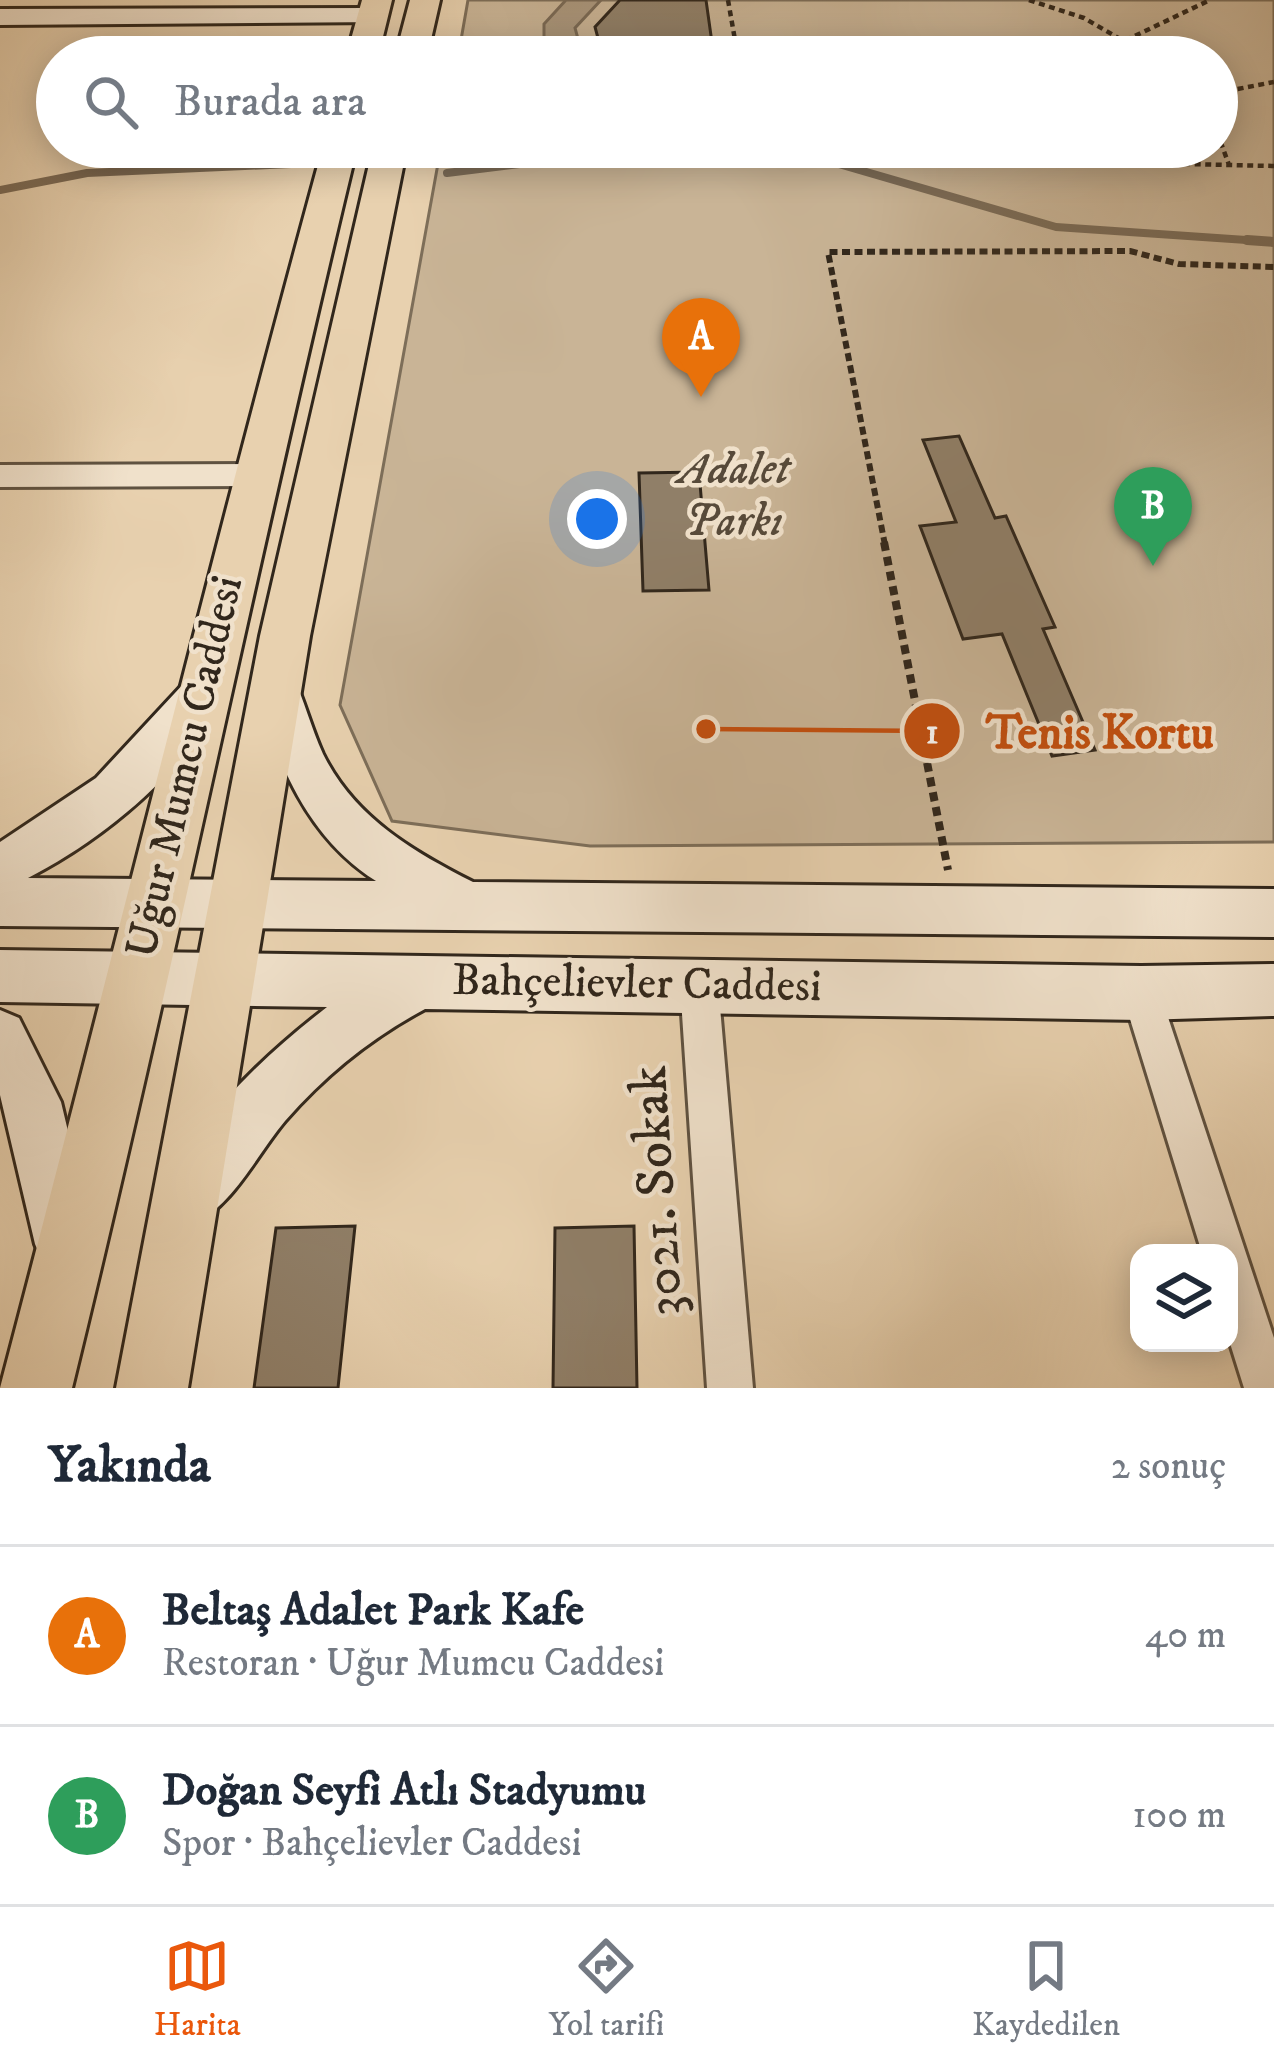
<!DOCTYPE html>
<html lang="tr">
<head>
<meta charset="utf-8">
<style>
  :root { --surface:#fff; --page:#f2f2f3; --text:#1f2937; --muted:#747a83; --line:#e0e1e3; --accent:#ea580c }
  body { margin:0; font-family:"IM FELL DW Pica",serif; background:var(--page); color:var(--text) }
  .controls { position:absolute; right:36px; bottom:36px; display:grid; overflow:hidden; border-radius:24px; box-shadow:0 6px 30px #0003 }
  .controls button { width:108px; height:108px; display:grid; place-items:center; padding:0; border:0; border-bottom:3px solid var(--line); background:var(--surface); color:var(--text); font:60px sans-serif }
  .you { position:absolute; left:597px; top:519px; width:42px; height:42px; margin:-30px; border:9px solid #fff; border-radius:50%; background:#1a73e8; box-shadow:0 0 0 18px #1a73e833 }
  .badge { display:grid; place-items:center; width:78px; height:78px; border-radius:50%; background:var(--accent); color:#fff; font-size:39px; font-weight:700 }
  .pin { position:absolute; translate:-50% -99px; filter:drop-shadow(0 3px 6px #0008) }
  .pin::after { content:''; position:absolute; top:63px; width:42px; height:36px; background:inherit; clip-path:polygon(0 0,100% 0,50% 100%) }
  .list { margin:0; padding:0; list-style:none }
  h2 { display:flex; justify-content:space-between; align-items:center; height:156px; margin:0; padding:0 48px; font-size:51px }
  h2 small { font-size:39px; font-weight:400; color:var(--muted) }
  .list li { display:grid; grid-template-columns:78px 1fr auto; gap:36px; align-items:center; box-sizing:border-box; height:180px; padding:0 48px; border-top:3px solid var(--line) }
  .list b { display:block; font-size:45px; white-space:nowrap }
  .list p { margin:0; font-size:39px; white-space:nowrap; color:var(--muted) }
  .list em { font-size:39px; font-style:normal; color:var(--muted) }
  .icon { flex:none; width:66px; height:66px; fill:none; stroke:currentColor; stroke-width:2; stroke-linecap:round; stroke-linejoin:round }
  .map { position:relative; flex:none; width:1274px; height:1388px; overflow:hidden }
  .search { position:absolute; background:var(--surface); box-shadow:0 6px 30px #0003; left:36px; right:36px; top:36px; height:132px; display:flex; align-items:center; gap:30px; box-sizing:border-box; padding:0 42px; border-radius:66px; color:var(--muted); font-size:45px }
  .sheet { height:516px; background:var(--surface) }
  nav { display:flex; justify-content:space-around; align-items:center; box-sizing:border-box; height:168px; border-top:3px solid var(--line); background:var(--surface); font-size:33px; color:var(--muted) }
  nav a { display:grid; justify-items:center; gap:6px }
  nav .on { color:var(--accent) }
  .map>svg:first-child { display:block }
  .green { fill:#c9b496; stroke:#7d6e59; stroke-width:3 }
  .water { fill:#aa977d; stroke:#7a6a56; stroke-width:3 }
  .lines { fill:none; stroke-linecap:round; stroke-linejoin:round }
  .stream-far1 { stroke:#7a6a56; stroke-width:8 }
  .stream { stroke:#7a6a56; stroke-width:10 }
  .building { fill:#907f68; stroke:#31271c; stroke-width:3 }
  .street-casing { stroke:#5f5241; stroke-width:6 }
  .secondary-casing { stroke:#31271c; stroke-width:6 }
  .primary-casing { stroke:#31271c; stroke-width:6 }
  .path-far2 { stroke:#31271c; stroke-width:4.5; stroke-dasharray:6 4.5; stroke-linecap:butt }
  .path-far1 { stroke:#31271c; stroke-width:6; stroke-dasharray:8 4.5; stroke-linecap:butt }
  .path { stroke:#31271c; stroke-width:8; stroke-dasharray:9 6; stroke-linecap:butt }
  .street { fill:#f0e1cb; fill-rule:evenodd }
  .secondary { fill:#f0e1cb; fill-rule:evenodd }
  .primary { fill:#e8d1af; fill-rule:evenodd }
  .labels { text-anchor:middle; dominant-baseline:central; stroke-width:9; stroke-linejoin:round; paint-order:stroke }
  .park-label { font-size:45px; font-style:italic; fill:#574a3a; stroke:#f0e1cb }
  .street-label { font-size:45px; fill:#31271c; stroke:#f0e1cb }
  .near-street-label { font-size:54px; fill:#31271c; stroke:#f0e1cb }
  .leader { fill:none; stroke:#c34f0f; stroke-width:4.5 }
  .callout-dot { fill:#c34f0f; stroke:#f0e1cb; stroke-width:4.5 }
  .mark-label { font-size:36px; text-anchor:middle; font-weight:bold; fill:#fff }
  .callout-label { font-size:48px; text-anchor:middle; font-weight:bold; fill:#c34f0f; stroke:#f0e1cb; stroke-width:9; stroke-linejoin:round; paint-order:stroke }
</style>
</head>
<body>
<div class="map">
<svg width="1274" height="1388" viewBox="0 0 1274 1388">
  <rect width="100%" height="100%" fill="#e8d1af"/>
  <filter id="stains"><feTurbulence type="fractalNoise" baseFrequency=".00167" numOctaves="4"/><feColorMatrix values="0 0 0 0 .2 0 0 0 0 .09 0 0 0 0 .02 0 0 0 .5 -.17"/></filter>
  <radialGradient id="worn" r=".72"><stop offset=".6" stop-color="#630" stop-opacity="0"/><stop offset="1" stop-color="#630" stop-opacity=".3"/></radialGradient>
  <path class="green" d="M 468,0 L 1274,0 L 1274,842 L 590,846 L 392,821 L 340,705 L 441,147 L 1217,147 L 1217,57 L 458,57 Z"/>
  <path class="water" d="M 566,0 L 601,0 L 575,28 L 583,57 L 544,57 L 544,24 Z"/>
  <g class="lines">
    <path class="stream-far1" d="M 668,147 L 794,151 L 1056,227 L 1274,242
      M 447,173 L 655,147
      M 0,190 L 87,173 L 291,164"/>
    <path class="stream" d="M 1247,240 L 1274,242"/>
  </g>
  <path class="building" d="M 620,0 L 706,0 L 714,57 L 603,57 L 595,27 Z
    M 959,436 L 995,518 L 1006,516 L 1055,627 L 1043,629 L 1095,750 L 1052,756 L 1002,634 L 963,639 L 920,526 L 956,522 L 923,440 Z
    M 699,472 L 709,590 L 643,591 L 639,473 Z
    M 355,1226 L 338,1388 L 254,1388 L 276,1228 Z
    M 634,1226 L 637,1388 L 553,1388 L 555,1228 Z"/>
  <g class="lines">
    <g class="street-casing">
      <path id="street" d="M 255,464 L 269,475 L 255,486 L 0,487 L 0,465 Z
        M 699,965 L 713,970 L 718,984 L 753,1388 L 707,1388 L 680,984 L 685,970 Z
        M 1141,974 L 1155,979 L 1160,993 L 1274,1338 L 1274,1388 L 1244,1388 L 1229,1340 L 1229,1253 L 1202,1253 L 1122,993 L 1127,979 Z"/>
    </g>
    <g class="secondary-casing">
      <path id="secondary" d="M 373,8 L 386,16 L 382,22 L 0,25 L 0,9 Z
        M 276,668 L 292,674 C 304,699 311,728 323,754 C 354,817 412,851 473,882 L 1274,889 L 1274,937 L 0,926 L 0,842 L 96,778 L 187,680 L 203,674 L 219,680 L 225,693 C 187,771 104,839 28,878 L 376,881 C 306,837 278,762 254,687 L 260,674 Z
        M 0,950 L 1141,966 L 1274,964 L 1274,1016 L 1141,1020 L 425,1009 C 371,1038 325,1075 285,1121 C 257,1154 232,1208 192,1224 L 171,1216 L 163,1195 C 193,1122 265,1055 327,1007 L 0,1002 Z
        M 0,1010 L 19,1018 L 61,1102 L 95,1244 L 86,1265 L 65,1274 L 44,1265 L 35,1244 L 0,1095 Z"/>
    </g>
    <g class="primary-casing">
      <path id="primary" d="M 362,0 L 392,0 L 378,57 L 346,57 Z
        M 410,0 L 440,0 L 427,57 L 395,57 Z
        M 323,147 L 357,147 C 257,559 173,976 72,1388 L 0,1388 C 109,975 210,559 323,147 Z
        M 373,147 L 407,147 L 310,636 L 188,1388 L 116,1388 L 260,636 Z"/>
    </g>
    <path class="path-far2" d="M 728,0 L 738,57
      M 1029,0 L 1084,18 L 1151,57
      M 1065,57 L 1120,43 L 1210,0
      M 1217,93 L 1274,82
      M 1217,132 L 1229,165
      M 975,147 L 1142,163 L 1274,166"/>
    <path class="path-far1" d="M 885,545 L 828,252 L 1130,251 L 1179,264 L 1274,267"/>
    <path class="path" d="M 884,542 L 948,870"/>
    <use href="#street" class="street"/>
    <use href="#secondary" class="secondary"/>
    <use href="#primary" class="primary"/>
  </g>
  <g class="labels">
    <g class="park-label">
      <text x="734" y="470">Adalet<tspan x="734" dy="52">Parkı</tspan></text>
    </g>
    <g class="street-label">
      <text transform="translate(185 767) rotate(-77)">Uğur Mumcu Caddesi</text>
      <text transform="translate(637 984) rotate(1)">Bahçelievler Caddesi</text>
    </g>
    <g class="near-street-label">
      <text transform="translate(658 1191) rotate(-94)">3021. Sokak</text>
    </g>
  </g>
  <path class="leader" d="M706 729L932 731"/>
  <g class="callout-dot">
    <circle cx="706" cy="729" r="12"/>
    <circle cx="932" cy="731" r="30"/>
  </g>
  <g class="mark-label">
    <text x="932" y="743">1</text>
  </g>
  <g class="callout-label">
    <text x="1100" y="748">Tenis Kortu</text>
  </g>
  <rect width="100%" height="100%" filter="url(#stains)"/>
  <rect width="100%" height="100%" fill="url(#worn)"/>
</svg>
<div class="controls">
<button><svg class="icon" aria-label="layers" viewBox="0 0 24 24"><path d="M12 4l9 5-9 5-9-5zM3 14l9 5 9-5"/></svg></button>
</div>
<div class="you"></div>
<div class="pin badge" style="left:701px;top:397px;background:#e8710a">A</div>
<div class="pin badge" style="left:1153px;top:566px;background:#2e9e5b">B</div>
<div class="search"><svg class="icon" aria-label="search" viewBox="0 0 24 24"><circle cx="10" cy="10" r="6"/><path d="M15 15l6 6"/></svg>Burada ara</div>
</div>
<section class="sheet">
<h2>Yakında<small>2 sonuç</small></h2>
<ul class="list">
<li><span class="badge" style="background:#e8710a">A</span><div><b>Beltaş Adalet Park Kafe</b><p>Restoran · Uğur Mumcu Caddesi</p></div><em>40 m</em></li>
<li><span class="badge" style="background:#2e9e5b">B</span><div><b>Doğan Seyfi Atlı Stadyumu</b><p>Spor · Bahçelievler Caddesi</p></div><em>100 m</em></li>
</ul>
</section>
<nav>
<a class="on"><svg class="icon" aria-label="map" viewBox="0 0 24 24"><path d="M3 6l6-2 6 2 6-2v14l-6 2-6-2-6 2zM9 4v14M15 6v14"/></svg>Harita</a>
<a><svg class="icon" aria-label="directions" viewBox="0 0 24 24"><path d="M12 3l9 9-9 9-9-9zM9 14v-3h6M13 9l2 2-2 2"/></svg>Yol tarifi</a>
<a><svg class="icon" aria-label="saved" viewBox="0 0 24 24"><path d="M7 4h10v16l-5-4-5 4z"/></svg>Kaydedilen</a>
</nav>
</body>
</html>
